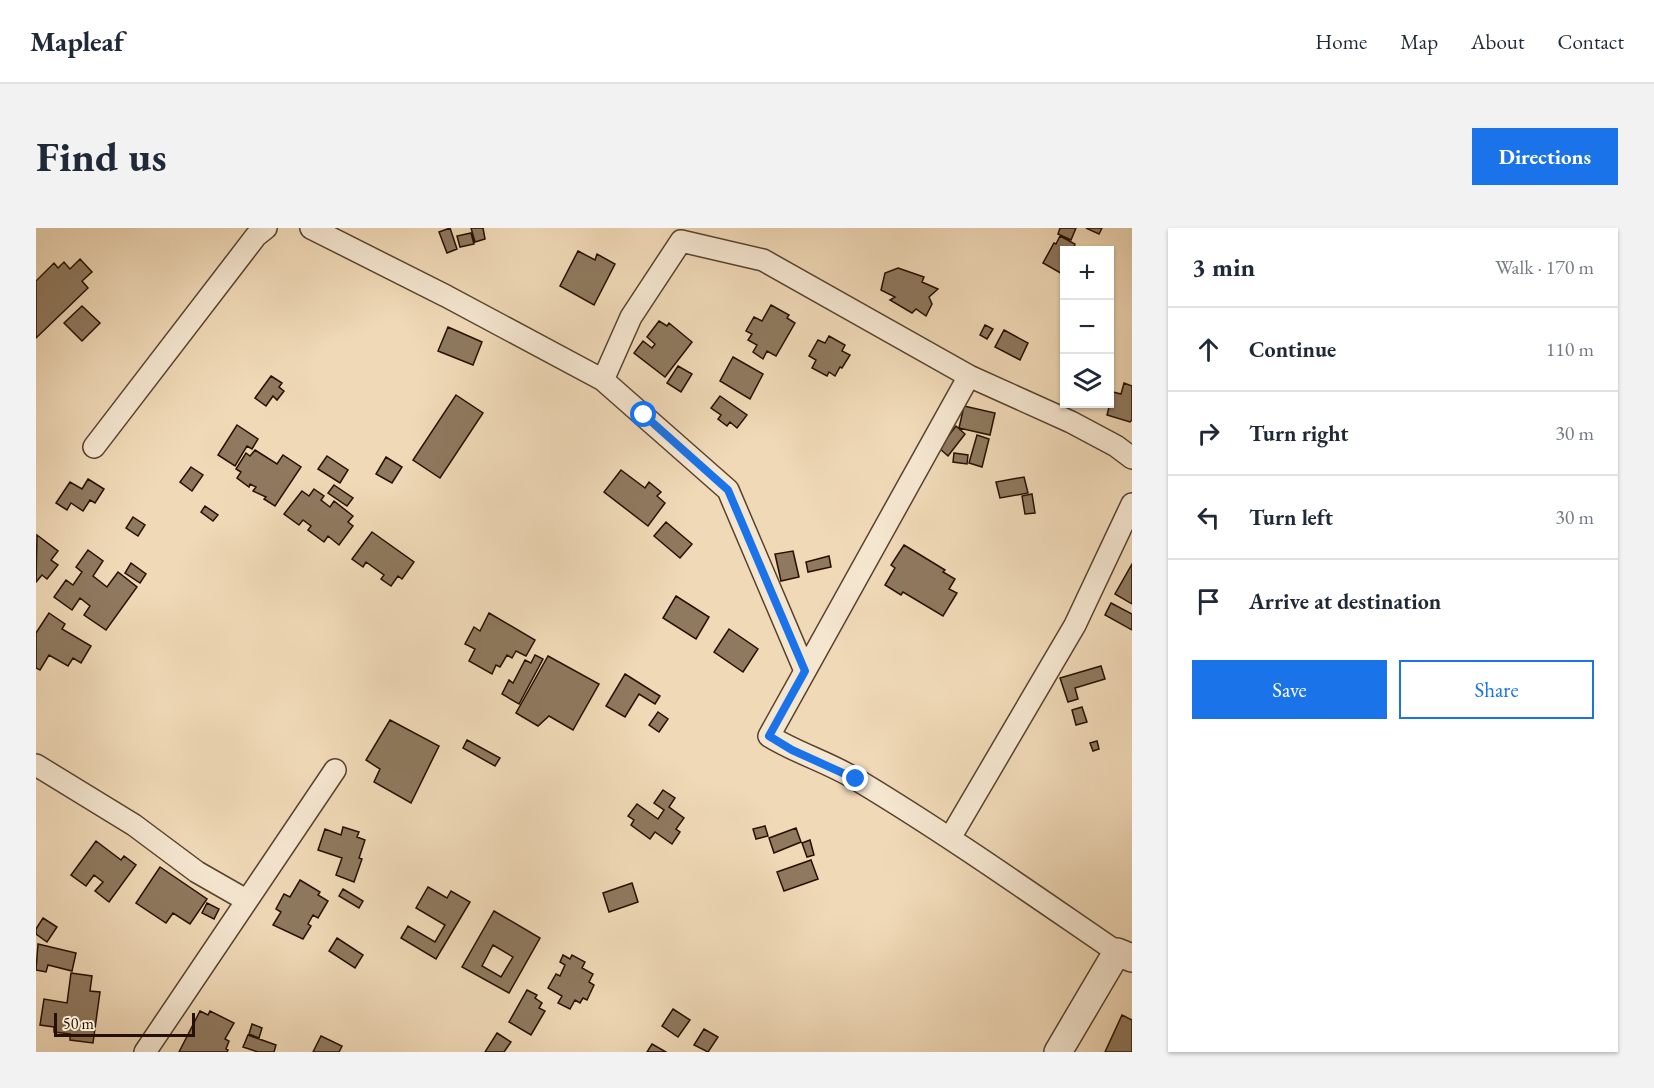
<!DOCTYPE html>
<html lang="en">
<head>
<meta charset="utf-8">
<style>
  :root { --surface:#fff; --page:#f2f2f3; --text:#1f2937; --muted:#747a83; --line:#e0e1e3; --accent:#1a73e8 }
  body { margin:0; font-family:"EB Garamond",serif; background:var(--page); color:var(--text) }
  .controls { position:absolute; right:18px; top:18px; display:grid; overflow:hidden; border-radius:0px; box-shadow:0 2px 4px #0004 }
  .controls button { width:54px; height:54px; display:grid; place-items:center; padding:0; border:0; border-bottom:2px solid var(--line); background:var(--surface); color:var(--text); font:30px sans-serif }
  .scale { position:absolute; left:18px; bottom:15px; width:141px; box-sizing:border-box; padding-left:6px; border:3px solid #251000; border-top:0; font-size:16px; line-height:21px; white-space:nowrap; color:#251000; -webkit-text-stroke:4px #f5e6d0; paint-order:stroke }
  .stop { position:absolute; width:18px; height:18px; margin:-14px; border:4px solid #1a73e8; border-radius:50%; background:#fff }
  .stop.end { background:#1a73e8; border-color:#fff; box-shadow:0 2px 6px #0008 }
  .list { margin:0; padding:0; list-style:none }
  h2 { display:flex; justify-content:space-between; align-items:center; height:78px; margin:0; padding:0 24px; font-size:26px }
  h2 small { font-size:20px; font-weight:400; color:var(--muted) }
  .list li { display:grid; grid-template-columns:39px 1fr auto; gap:18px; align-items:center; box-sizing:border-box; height:84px; padding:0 24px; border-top:2px solid var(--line) }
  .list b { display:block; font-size:22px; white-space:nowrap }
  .list em { font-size:20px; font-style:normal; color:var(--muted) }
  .actions { display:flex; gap:12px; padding:18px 24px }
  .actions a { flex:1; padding:14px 0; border:2px solid var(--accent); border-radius:0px; text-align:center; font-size:21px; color:var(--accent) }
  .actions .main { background:var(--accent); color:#fff }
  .icon { flex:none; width:33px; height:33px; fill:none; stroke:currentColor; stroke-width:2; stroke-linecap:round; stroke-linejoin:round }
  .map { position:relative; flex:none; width:1096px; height:824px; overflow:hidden; border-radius:0px }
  header { display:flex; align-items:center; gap:36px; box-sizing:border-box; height:84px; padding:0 30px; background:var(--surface); border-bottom:2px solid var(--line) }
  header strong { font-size:28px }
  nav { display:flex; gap:33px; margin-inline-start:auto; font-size:21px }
  .intro { display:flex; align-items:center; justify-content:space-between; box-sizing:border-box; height:144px; padding:0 36px }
  h1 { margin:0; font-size:42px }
  .button { padding:15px 27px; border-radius:0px; background:var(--accent); color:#fff; font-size:21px; font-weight:700 }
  main { display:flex; gap:36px; padding:0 36px }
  aside { flex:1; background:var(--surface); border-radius:0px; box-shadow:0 2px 4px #0004 }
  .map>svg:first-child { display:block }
  .building { fill:#8f795f; stroke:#251000; stroke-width:1.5; fill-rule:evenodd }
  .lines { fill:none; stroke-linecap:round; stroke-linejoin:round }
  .minor-casing { stroke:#58422e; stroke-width:24 }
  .tertiary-casing { stroke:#58422e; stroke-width:30 }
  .minor { stroke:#f5e6d0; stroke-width:21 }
  .tertiary { stroke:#f5e6d0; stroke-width:27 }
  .route { stroke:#1a73e8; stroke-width:8 }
</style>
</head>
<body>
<header>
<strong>Mapleaf</strong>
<nav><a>Home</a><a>Map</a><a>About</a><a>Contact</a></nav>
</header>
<div class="intro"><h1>Find us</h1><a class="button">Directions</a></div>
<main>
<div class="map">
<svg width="1096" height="824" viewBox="0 0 1096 824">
  <rect width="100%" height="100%" fill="#f0d9b7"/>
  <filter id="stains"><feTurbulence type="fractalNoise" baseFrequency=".00333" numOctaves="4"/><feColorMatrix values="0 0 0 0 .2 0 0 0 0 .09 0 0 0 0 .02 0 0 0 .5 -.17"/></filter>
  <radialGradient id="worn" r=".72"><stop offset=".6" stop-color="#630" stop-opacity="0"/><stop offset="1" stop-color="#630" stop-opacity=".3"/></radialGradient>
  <path class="building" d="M 414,0 L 421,21 L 411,25 L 403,4 Z
    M 435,0 L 447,0 L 449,11 L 439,14 Z
    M 1024,0 L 1040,0 L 1035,12 L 1022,6 Z
    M 1050,0 L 1066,0 L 1063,6 Z
    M 435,5 L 438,16 L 424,19 L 421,8 Z
    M 1024,8 L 1039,16 L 1038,19 L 1044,22 L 1028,22 L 1028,47 L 1007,35 L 1018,15 L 1020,16 Z
    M 542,23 L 559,32 L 561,26 L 579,36 L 558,77 L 524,58 Z
    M 44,31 L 56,44 L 46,53 L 52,60 L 0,110 L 0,53 L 18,35 L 22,40 L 28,34 L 34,41 Z
    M 862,40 L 888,49 L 886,54 L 902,61 L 893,69 L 896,76 L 890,88 L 880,81 L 876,85 L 854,72 L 859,69 L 845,62 L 849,45 Z
    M 735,77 L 753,87 L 751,90 L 759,95 L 740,128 L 731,123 L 727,131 L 717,124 L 721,117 L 712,112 L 716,106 L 710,103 L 718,89 L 726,93 Z
    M 46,78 L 64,95 L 46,113 L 28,95 Z
    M 623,93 L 631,98 L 633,95 L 656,114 L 629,149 L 598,125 L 607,113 L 616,120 L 619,116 L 611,109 Z
    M 949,97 L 957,101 L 951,111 L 944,107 Z
    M 412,99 L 446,114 L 437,137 L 402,123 Z
    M 968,102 L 992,115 L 984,132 L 959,119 Z
    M 793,108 L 809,117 L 806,123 L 814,127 L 806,140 L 804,139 L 799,148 L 793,144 L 791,148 L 776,140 L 780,132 L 773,128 L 782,112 L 789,115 Z
    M 697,129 L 727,146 L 714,171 L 684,153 Z
    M 642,138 L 656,146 L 645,164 L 631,155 Z
    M 235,148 L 246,155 L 243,159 L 248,163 L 241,172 L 237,168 L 230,178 L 219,170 Z
    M 1088,155 L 1096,158 L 1096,192 L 1094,194 L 1071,187 L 1077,164 L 1085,166 Z
    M 420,167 L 447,185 L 404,250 L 377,232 Z
    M 684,168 L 711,187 L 701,200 L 694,194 L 691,198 L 682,191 L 685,187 L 675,180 Z
    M 928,178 L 959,185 L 954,207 L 923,200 Z
    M 201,197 L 222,211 L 216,221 L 211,218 L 199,238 L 182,227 Z
    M 920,198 L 929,206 L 912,228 L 903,220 Z
    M 941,207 L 953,211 L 946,239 L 933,235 Z
    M 219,222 L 241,236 L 247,227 L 265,239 L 239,278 L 228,271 L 230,269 L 217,263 L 220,259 L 214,256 L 213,259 L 201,250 L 205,244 L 200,241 L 210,225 L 214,228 Z
    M 918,225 L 932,227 L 931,236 L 917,234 Z
    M 291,228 L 312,242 L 304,255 L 282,241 Z
    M 350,229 L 366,239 L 356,255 L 340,246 Z
    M 155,239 L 167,247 L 156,263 L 144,254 Z
    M 585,242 L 609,260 L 613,254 L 625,264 L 621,268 L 629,275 L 612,298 L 568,264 Z
    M 988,249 L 992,265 L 964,270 L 960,254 Z
    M 52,251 L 68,261 L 59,275 L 54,272 L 47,283 L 35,275 L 31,282 L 20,275 L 34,254 L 46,261 Z
    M 298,257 L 317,270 L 311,278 L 292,265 Z
    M 278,261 L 288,268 L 285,272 L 294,279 L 298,273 L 317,288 L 312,294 L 317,298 L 303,317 L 292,308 L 288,314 L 272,302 L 275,298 L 267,292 L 263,297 L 248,286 L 266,263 L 273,268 Z
    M 996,266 L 999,285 L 989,286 L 986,268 Z
    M 169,278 L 182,287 L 177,293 L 165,284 Z
    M 97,289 L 109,297 L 102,308 L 90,300 Z
    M 630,294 L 656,316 L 644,330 L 618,308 Z
    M 336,304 L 378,334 L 366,351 L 362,348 L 355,358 L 345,351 L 348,347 L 330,334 L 327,339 L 316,331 Z
    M 1,307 L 22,323 L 15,332 L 22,337 L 11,351 L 6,347 L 0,354 Z
    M 868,317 L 909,342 L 907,344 L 919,351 L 913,361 L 921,365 L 907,388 L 867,364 L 865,367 L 849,357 L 859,340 L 855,337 Z
    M 52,322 L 67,333 L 57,348 L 71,359 L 82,344 L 101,359 L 70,402 L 48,387 L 54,378 L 44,370 L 36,382 L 18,369 L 30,352 L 37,357 L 46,344 L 40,339 Z
    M 757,323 L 763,349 L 745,353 L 739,326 Z
    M 793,328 L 795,339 L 772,344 L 770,334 Z
    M 95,335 L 110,346 L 104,355 L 89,345 Z
    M 1096,336 L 1096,376 L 1079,366 Z
    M 640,368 L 673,389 L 660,411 L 627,390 Z
    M 1075,375 L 1096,386 L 1096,402 L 1069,387 Z
    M 13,385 L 29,396 L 26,401 L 55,418 L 45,435 L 37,430 L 32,438 L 13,427 L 4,442 L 0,440 L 0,405 Z
    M 453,385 L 499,412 L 490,428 L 480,423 L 476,430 L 471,427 L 464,439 L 460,437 L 456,446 L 433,433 L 439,421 L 429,416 L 438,399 L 444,403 Z
    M 693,401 L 722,421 L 707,444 L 678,424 Z
    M 499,427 L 507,431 L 483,476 L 466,466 L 473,452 L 477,455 L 489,432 L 495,435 Z
    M 512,428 L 563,456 L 537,502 L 513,488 L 502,498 L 480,485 Z
    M 1065,438 L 1069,451 L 1039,460 L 1042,471 L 1032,474 L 1024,450 Z
    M 589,446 L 624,468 L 619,476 L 603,466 L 589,489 L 570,478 Z
    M 1046,479 L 1051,494 L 1040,497 L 1036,482 Z
    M 622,484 L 632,491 L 623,504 L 613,497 Z
    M 354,492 L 403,518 L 375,575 L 338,554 L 344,541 L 330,532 Z
    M 431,512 L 464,530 L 459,538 L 427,520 Z
    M 1061,513 L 1063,521 L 1057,523 L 1054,515 Z
    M 627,562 L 639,570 L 633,579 L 648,590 L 640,601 L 644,604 L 636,616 L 619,604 L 614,611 L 595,597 L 598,592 L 592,588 L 601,576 L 622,591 L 628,582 L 618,575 Z
    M 729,598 L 732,608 L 720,611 L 717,601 Z
    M 307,599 L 323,604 L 321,609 L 329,612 L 323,630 L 326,631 L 318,654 L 300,647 L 306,630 L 282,622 L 289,601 L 305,607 Z
    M 760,600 L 765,614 L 738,625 L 733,610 Z
    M 774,612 L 778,627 L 771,629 L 766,615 Z
    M 60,613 L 85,632 L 88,628 L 100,637 L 73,674 L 59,663 L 67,654 L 58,647 L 50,658 L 35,647 Z
    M 775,632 L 782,651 L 748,663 L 741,644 Z
    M 124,639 L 171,671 L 154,696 L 137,685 L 130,695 L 100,675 Z
    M 264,652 L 284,664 L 282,667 L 292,673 L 282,690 L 277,687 L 272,696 L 275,698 L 267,711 L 237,697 L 245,684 L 240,681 L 248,666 L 254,669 Z
    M 596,655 L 602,674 L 573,684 L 567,665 Z
    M 392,659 L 411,670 L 415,663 L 434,674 L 400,731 L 365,710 L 372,698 L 399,714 L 409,697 L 380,680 Z
    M 307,661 L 327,673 L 323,680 L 303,668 Z
    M 171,675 L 183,681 L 178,691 L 166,685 Z
    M 458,683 L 504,710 L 473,765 L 426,739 ZM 457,717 L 477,729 L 465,749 L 446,738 Z
    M 7,690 L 21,699 L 11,714 L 0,706 L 0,701 Z
    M 301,710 L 327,727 L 319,740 L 293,723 Z
    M 2,716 L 40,725 L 36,743 L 12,737 L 10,744 L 0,742 Z
    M 527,727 L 534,731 L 536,727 L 549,734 L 546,740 L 557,746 L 553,754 L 558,757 L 551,772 L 547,770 L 544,775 L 539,772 L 534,781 L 522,775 L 526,768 L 512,760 L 520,746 L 524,748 L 529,737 L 524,734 Z
    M 35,745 L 56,748 L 54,763 L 64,764 L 57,815 L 34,812 L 34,806 L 18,804 L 18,799 L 4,797 L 8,771 L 31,775 Z
    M 491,762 L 501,767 L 499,770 L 506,775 L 503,780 L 509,783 L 495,807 L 473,794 Z
    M 637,781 L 654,792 L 642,809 L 626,798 Z
    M 164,783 L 172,787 L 174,783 L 198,795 L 189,811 L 193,813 L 190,821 L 192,822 L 191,824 L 143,824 Z
    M 1086,787 L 1096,792 L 1096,824 L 1069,824 Z
    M 216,796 L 226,800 L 223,810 L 213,806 Z
    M 668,801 L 682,809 L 672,824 L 658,817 Z
    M 461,805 L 475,814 L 468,824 L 449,824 Z
    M 212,807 L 240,817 L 238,824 L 222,824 L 207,819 Z
    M 285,808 L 306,818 L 303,824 L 277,824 Z
    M 616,816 L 630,824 L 611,824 Z"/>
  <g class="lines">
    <g class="minor-casing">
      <path id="minor" d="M 275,0 L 410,68 L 567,152
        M 933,148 L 733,508 C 762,526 795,535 823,553 C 911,606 996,666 1081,724
        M 58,219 L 220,8 L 230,0
        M 769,443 L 692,262 L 567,152 L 595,89 L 645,13 L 727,32 L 933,148 L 1035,194 L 1080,218 L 1096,230
        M 0,537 L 98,597 L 161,644 L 210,672
        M 914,610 L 1039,397 L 1096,276
        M 109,824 L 299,542"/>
    </g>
    <g class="tertiary-casing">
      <path id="tertiary" d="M 1022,824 L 1081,724 L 1096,730"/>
    </g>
    <use href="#minor" class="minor"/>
    <use href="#tertiary" class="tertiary"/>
  </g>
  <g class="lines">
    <path class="route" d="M 608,187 L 692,262 L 769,443 L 733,508 L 756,522 L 820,551"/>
  </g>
  <rect width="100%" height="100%" filter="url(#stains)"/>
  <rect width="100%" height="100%" fill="url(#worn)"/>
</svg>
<div class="controls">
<button>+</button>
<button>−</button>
<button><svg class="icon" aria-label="layers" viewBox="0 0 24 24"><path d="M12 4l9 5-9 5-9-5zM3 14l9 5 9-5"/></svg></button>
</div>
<div class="scale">50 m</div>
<div class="stop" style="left:608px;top:187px"></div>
<div class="stop end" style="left:820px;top:551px"></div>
</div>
<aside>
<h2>3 min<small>Walk · 170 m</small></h2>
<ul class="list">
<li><svg class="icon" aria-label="ahead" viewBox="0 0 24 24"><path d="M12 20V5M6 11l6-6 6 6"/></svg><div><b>Continue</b></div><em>110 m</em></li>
<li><svg class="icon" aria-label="right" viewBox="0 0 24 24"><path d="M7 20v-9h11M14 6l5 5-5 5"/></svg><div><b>Turn right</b></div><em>30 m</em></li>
<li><svg class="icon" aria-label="left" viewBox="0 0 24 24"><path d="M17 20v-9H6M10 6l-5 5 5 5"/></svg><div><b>Turn left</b></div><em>30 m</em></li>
<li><svg class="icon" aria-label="arrive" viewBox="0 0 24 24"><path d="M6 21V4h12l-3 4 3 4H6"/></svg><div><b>Arrive at destination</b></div></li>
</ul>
<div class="actions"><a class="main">Save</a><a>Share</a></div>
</aside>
</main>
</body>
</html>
